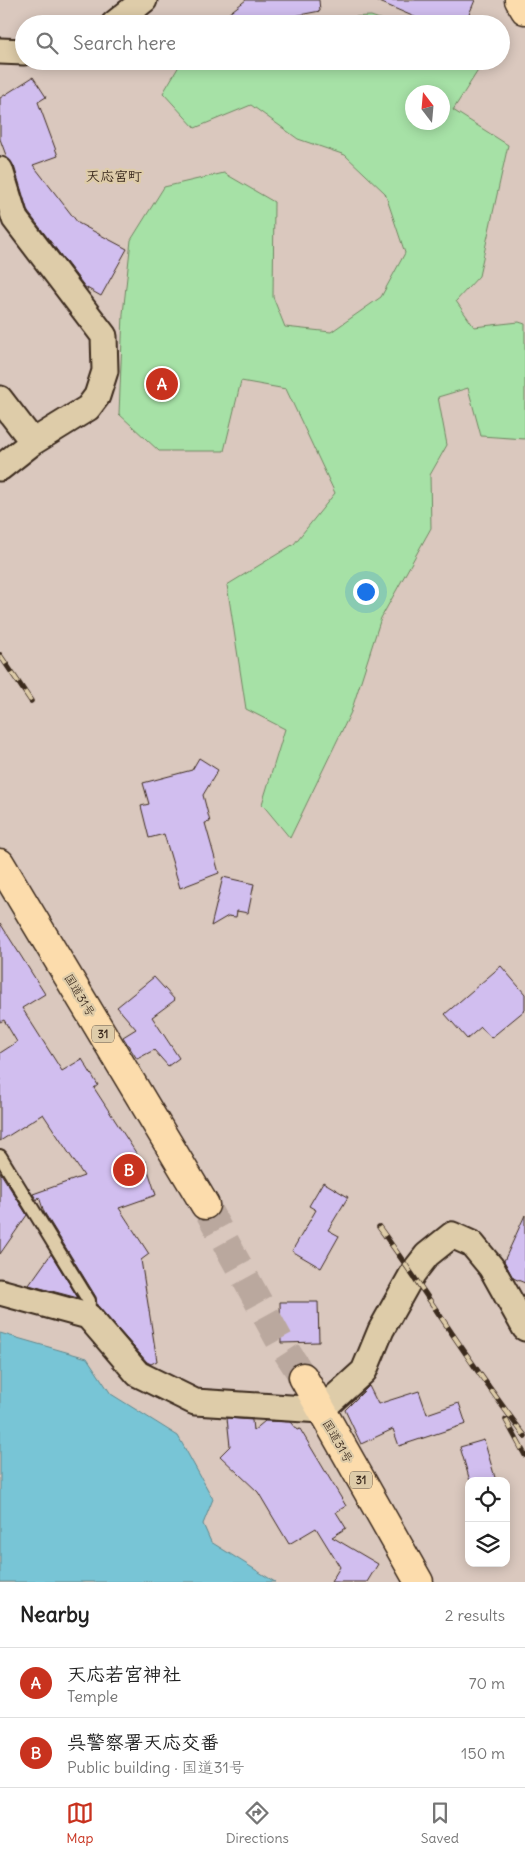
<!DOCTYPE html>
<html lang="en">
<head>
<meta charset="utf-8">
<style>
  :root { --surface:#fff; --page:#f6f6f6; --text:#222; --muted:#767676; --line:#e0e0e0; --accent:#c8321e }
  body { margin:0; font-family:Delius,"Klee One",sans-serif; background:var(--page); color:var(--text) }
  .controls { position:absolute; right:15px; bottom:15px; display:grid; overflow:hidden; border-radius:10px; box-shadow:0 2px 12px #0003 }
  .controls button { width:45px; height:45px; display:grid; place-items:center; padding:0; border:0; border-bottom:1px solid var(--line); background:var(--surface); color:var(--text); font:25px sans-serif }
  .compass { position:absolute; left:405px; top:85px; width:45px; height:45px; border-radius:50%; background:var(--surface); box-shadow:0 2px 12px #0003; rotate:344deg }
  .you { position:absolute; left:365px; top:591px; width:18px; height:18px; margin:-12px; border:4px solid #fff; border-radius:50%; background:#1a73e8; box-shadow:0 0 0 8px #1a73e833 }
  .badge { display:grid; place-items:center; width:32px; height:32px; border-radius:50%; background:var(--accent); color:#fff; font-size:16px; font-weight:700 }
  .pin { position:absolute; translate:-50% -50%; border:2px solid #fff; box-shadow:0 1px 5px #0006 }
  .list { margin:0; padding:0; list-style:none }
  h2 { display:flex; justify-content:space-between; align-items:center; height:65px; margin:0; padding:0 20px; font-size:21px }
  h2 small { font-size:16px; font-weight:400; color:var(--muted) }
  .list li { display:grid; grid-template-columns:32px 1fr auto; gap:15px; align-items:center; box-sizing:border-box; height:70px; padding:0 20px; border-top:1px solid var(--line) }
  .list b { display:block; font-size:19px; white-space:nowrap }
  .list p { margin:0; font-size:16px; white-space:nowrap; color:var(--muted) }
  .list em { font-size:16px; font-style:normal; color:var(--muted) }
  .icon { flex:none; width:28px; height:28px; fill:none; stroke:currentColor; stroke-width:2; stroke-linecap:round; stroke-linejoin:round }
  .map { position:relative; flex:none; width:525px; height:1582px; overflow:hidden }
  .search { position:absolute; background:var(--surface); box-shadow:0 2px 12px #0003; left:15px; right:15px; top:15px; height:55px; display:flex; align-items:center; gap:12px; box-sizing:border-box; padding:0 18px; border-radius:28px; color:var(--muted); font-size:19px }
  .sheet { height:205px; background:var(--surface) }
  nav { display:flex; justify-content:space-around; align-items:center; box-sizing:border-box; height:70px; border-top:1px solid var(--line); background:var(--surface); font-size:14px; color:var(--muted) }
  nav a { display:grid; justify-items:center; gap:2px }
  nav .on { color:var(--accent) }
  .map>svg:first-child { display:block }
  .green { fill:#a6e1a6; stroke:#708662; fill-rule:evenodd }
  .water { fill:#78c5d6; stroke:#60878c }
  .building { fill:#d1beef; stroke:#3b2a1e }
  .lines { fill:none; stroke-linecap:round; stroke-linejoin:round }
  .highway-tunnel { stroke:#baa89e; stroke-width:28; stroke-dasharray:28 14; stroke-linecap:butt }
  .lane-casing { stroke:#3b2a1e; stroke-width:16 }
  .street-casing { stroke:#3b2a1e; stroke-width:29 }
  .highway-casing { stroke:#3b2a1e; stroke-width:31 }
  .lane { stroke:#decca9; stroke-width:12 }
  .street { stroke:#decca9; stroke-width:25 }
  .highway { stroke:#fcdcac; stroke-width:28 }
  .rail-casing { stroke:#3b2a1e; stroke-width:5.5 }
  .rail { stroke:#decca9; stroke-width:4; stroke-dasharray:11; stroke-linecap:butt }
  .labels { text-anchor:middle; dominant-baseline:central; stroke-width:4.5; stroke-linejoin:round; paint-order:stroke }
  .shield { fill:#decca9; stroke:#6c5b48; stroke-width:1 }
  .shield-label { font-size:11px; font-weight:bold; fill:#3b2a1e }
  .street-label { font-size:12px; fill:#3b2a1e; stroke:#decca9 }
  .neighbourhood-label { font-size:14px; font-weight:bold; fill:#3b2a1e; stroke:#decca9 }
</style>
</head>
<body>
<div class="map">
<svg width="525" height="1582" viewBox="0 0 525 1582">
  <rect width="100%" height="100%" fill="#dac8be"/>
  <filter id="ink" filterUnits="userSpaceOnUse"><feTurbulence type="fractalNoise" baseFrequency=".02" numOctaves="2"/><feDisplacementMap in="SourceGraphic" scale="10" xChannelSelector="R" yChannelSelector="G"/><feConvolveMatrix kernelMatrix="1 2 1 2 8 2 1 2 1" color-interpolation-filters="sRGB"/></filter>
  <g filter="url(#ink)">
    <path class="green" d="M 371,16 L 394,24 L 288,24 L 298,19 Z
      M 182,61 L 484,61 L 453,110 L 508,145 L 479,276 L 456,301 L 474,327 L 519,322 L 525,324 L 525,439 L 481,436 L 468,388 L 438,397 L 447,445 L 430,475 L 431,528 L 381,618 L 351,712 L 290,838 L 262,804 L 285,729 L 246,709 L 227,585 L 294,544 L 335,493 L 286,389 L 241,381 L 224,451 L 159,451 L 119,414 L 123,314 L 131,240 L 164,187 L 224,173 L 274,202 L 273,297 L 285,327 L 331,332 L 381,297 L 405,253 L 385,193 L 345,155 L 298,139 L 251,105 L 195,128 L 163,93 ZM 412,92 L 442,92 L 442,122 L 412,122 Z"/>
    <path class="water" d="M 0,1333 L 87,1358 L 111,1394 L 178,1436 L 213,1499 L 203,1524 L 211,1542 L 275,1582 L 0,1582 Z"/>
    <path class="building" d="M 246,0 L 319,0 L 320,11 L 253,24 L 215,24 Z
      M 375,0 L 475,0 L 465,24 L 431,24 Z
      M 33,77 L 46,97 L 38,102 L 58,156 L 33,165 L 78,223 L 127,249 L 101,296 L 85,287 L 28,212 L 14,166 L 7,158 L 0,139 L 0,98 Z
      M 199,758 L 218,770 L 203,795 L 210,822 L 205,823 L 219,873 L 180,888 L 164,834 L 149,838 L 141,806 L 149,804 L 143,783 L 192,770 Z
      M 223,877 L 254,884 L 248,913 L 237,911 L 236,917 L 228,916 L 211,926 Z
      M 0,923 L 45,994 L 22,1008 L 62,1071 L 82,1059 L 98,1085 L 94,1088 L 142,1162 L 145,1161 L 156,1195 L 119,1208 L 149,1254 L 141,1260 L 157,1361 L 151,1364 L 147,1362 L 97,1305 L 96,1297 L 44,1212 L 39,1197 L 37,1200 L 33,1194 L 84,1176 L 43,1114 L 0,1141 L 0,1053 L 17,1042 L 4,1020 L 0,1022 Z
      M 501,966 L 525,994 L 525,1010 L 491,1038 L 481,1027 L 467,1039 L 445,1014 Z
      M 154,977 L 175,1000 L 152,1017 L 179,1058 L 168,1066 L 154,1050 L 137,1059 L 123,1037 L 136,1029 L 117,1007 Z
      M 0,1172 L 27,1215 L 0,1254 Z
      M 323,1182 L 348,1197 L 328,1230 L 339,1236 L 321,1268 L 292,1251 L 316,1210 L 309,1206 Z
      M 525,1215 L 525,1283 L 513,1278 L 504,1261 Z
      M 51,1254 L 78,1298 L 29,1285 Z
      M 280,1302 L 318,1302 L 319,1342 L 281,1343 Z
      M 369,1386 L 378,1404 L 419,1391 L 427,1414 L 459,1403 L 466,1424 L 399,1446 L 393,1429 L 361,1444 L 345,1410 Z
      M 227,1418 L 252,1420 L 253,1431 L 265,1421 L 290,1422 L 297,1430 L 300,1429 L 346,1506 L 336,1512 L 346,1528 L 332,1537 L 378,1564 L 367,1582 L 331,1582 L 340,1567 L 316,1528 L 289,1544 L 258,1492 L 220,1456 L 230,1446 Z
      M 484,1440 L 496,1481 L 470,1481 L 460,1447 Z"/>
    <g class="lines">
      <path class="highway-tunnel" d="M 205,1205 L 281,1343 L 303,1377"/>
      <g class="lane-casing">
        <path id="lane" d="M 0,1156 L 89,1301 L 88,1316"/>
      </g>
      <g class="street-casing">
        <path id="street" d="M 114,24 L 144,0
          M 0,51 L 24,52
          M 0,170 L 15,219 L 104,336 L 105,371 L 97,396 L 88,408 L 33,442 L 0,468
          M 0,399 L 33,442
          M 0,1292 L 88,1316 L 138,1374 L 195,1402 L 321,1410 L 364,1371 L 381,1330 L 413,1273 L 427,1255 L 452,1235 L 472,1244 L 491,1267 L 525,1328"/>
      </g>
      <g class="highway-casing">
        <path id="highway" d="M 519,0 L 525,10
          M 0,863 L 205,1205
          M 303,1377 L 419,1582"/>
      </g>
      <use href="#lane" class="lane"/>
      <use href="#street" class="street"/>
      <use href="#highway" class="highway"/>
      <g class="rail-casing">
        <path id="rail" d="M 0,655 L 31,701
          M 379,1227 C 429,1296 473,1369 525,1436
          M 506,1420 L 525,1455"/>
      </g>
      <use href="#rail" class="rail"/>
    </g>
  </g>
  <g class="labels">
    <g class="shield">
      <rect x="92" y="1025.5" width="22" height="17" rx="4"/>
      <rect x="350" y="1471.5" width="22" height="17" rx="4"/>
    </g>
    <g class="shield-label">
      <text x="103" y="1034">31</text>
      <text x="361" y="1480">31</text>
    </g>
    <g class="street-label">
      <text transform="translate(80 995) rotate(59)">国道31号</text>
      <text transform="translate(338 1441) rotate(60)">国道31号</text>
    </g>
    <g class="neighbourhood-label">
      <text x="114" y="176">天応宮町</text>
    </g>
  </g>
</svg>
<div class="controls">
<button><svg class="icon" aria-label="locate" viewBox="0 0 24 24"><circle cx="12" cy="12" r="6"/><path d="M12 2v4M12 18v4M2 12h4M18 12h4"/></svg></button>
<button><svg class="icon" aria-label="layers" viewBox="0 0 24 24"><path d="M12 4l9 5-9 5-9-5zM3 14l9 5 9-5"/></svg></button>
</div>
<svg class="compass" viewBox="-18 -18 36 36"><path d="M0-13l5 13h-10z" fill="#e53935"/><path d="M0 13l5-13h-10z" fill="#767676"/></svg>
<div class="you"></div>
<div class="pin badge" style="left:162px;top:384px">A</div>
<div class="pin badge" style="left:129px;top:1170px">B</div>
<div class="search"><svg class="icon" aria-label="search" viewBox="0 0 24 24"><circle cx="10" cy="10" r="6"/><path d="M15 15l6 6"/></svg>Search here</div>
</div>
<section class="sheet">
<h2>Nearby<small>2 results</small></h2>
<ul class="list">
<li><span class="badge">A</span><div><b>天応若宮神社</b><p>Temple</p></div><em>70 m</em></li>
<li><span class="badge">B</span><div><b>呉警察署天応交番</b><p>Public building · 国道31号</p></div><em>150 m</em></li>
</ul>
</section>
<nav>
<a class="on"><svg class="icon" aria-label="map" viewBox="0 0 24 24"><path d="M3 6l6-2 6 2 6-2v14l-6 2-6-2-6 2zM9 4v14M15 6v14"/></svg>Map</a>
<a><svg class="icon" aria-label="directions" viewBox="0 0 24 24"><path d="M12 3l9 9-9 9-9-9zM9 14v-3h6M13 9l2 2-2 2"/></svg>Directions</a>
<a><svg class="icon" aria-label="saved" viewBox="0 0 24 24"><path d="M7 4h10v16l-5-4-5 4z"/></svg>Saved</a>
</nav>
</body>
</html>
